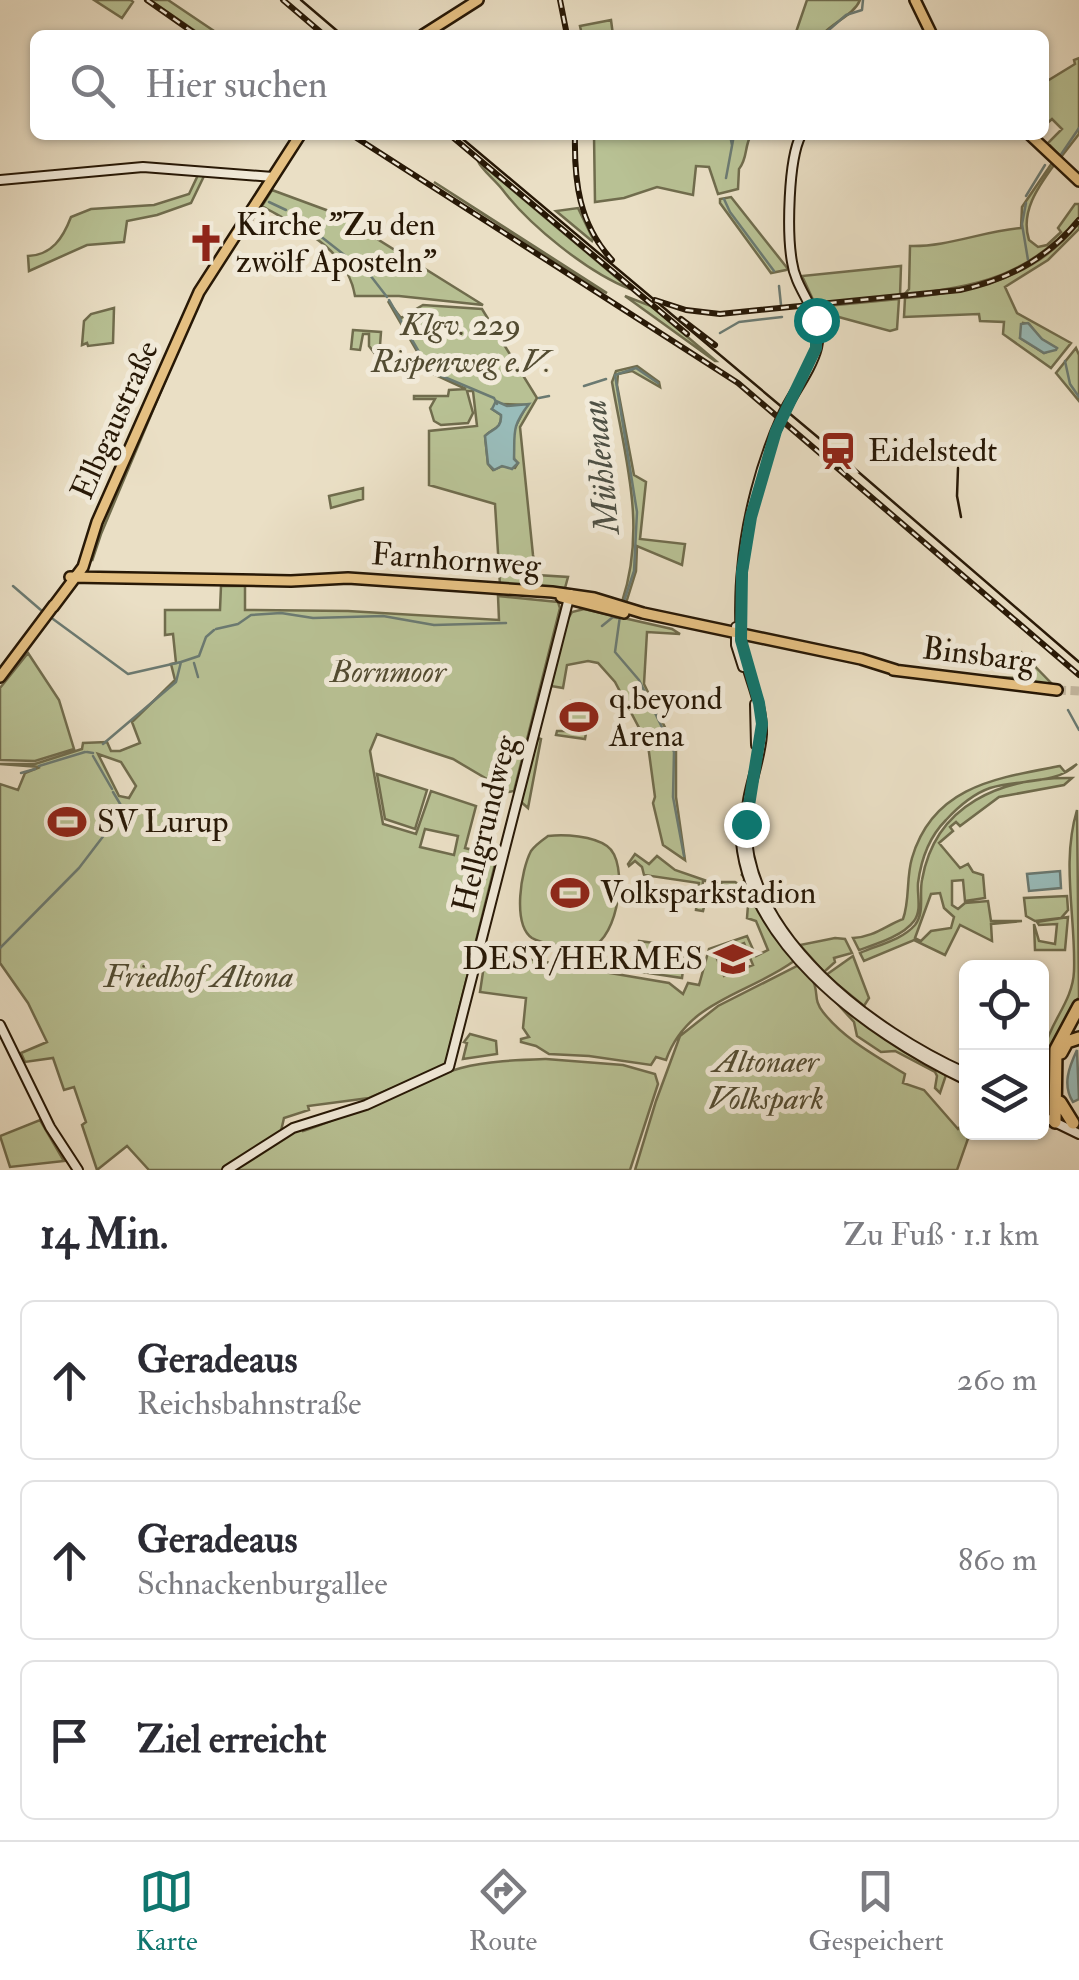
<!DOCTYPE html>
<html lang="de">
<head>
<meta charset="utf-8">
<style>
  :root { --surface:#fff; --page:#f2f2f3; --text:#2b2b33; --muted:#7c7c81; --line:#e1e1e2; --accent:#0f766e }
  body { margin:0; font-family:"IM FELL Double Pica",serif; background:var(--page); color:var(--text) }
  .controls { position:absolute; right:30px; bottom:30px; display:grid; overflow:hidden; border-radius:15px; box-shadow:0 2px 8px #0004 }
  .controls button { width:90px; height:90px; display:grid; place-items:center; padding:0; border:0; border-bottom:2px solid var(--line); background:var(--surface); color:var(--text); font:50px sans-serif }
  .stop { position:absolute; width:30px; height:30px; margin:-22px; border:8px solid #0f766e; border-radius:50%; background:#fff }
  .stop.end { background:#0f766e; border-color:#fff; box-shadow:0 2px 10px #0008 }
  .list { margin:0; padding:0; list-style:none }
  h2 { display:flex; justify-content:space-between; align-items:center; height:130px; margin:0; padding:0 40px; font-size:42px }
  h2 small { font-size:32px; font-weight:400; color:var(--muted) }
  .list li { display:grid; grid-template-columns:65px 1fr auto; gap:30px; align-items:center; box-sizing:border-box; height:160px; margin:0 20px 20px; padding:0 20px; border:2px solid var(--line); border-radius:15px }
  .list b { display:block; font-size:38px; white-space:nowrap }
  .list p { margin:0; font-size:32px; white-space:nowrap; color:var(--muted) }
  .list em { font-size:32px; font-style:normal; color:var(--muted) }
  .icon { flex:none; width:55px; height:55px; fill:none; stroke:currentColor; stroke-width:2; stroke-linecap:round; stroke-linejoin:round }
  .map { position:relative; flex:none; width:1079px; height:1170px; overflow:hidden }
  .search { position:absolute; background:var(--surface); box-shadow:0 2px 8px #0004; left:30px; right:30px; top:30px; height:110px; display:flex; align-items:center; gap:25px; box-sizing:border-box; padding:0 35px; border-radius:15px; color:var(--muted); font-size:38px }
  .sheet { height:670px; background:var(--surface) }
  nav { display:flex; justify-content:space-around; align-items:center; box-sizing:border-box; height:140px; border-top:2px solid var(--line); background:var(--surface); font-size:28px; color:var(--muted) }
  nav a { display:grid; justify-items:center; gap:5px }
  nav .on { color:var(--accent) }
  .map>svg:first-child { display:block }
  .green { fill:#b8c194; stroke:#706c4d; stroke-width:2.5; fill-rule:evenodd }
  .water { fill:#99bcba; stroke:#6b7a72; stroke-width:2.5 }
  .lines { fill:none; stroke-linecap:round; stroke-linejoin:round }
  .stream { stroke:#6b7a72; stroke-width:2.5 }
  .primary-tunnel { stroke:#c3b79f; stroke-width:9; stroke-dasharray:9 4.5; stroke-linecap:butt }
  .secondary-casing { stroke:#271806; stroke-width:12 }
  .primary-casing { stroke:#271806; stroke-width:14 }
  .highway-casing { stroke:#271806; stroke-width:16 }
  .secondary { stroke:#f1ead9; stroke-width:8 }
  .primary { stroke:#e5c082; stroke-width:9 }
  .highway { stroke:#e5c082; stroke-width:11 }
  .tram { stroke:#271806; stroke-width:2.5 }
  .rail-casing { stroke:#271806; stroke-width:6 }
  .rail { stroke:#f1ead9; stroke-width:2.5; stroke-dasharray:8; stroke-linecap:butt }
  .route { stroke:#0f766e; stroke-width:12 }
  .labels { text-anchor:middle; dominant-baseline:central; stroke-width:10; stroke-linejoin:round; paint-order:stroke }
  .poi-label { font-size:32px; fill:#271806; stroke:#f1ead9; text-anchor:start }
  .park-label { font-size:32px; font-style:italic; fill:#524b31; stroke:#f1ead9 }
  .street-label { font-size:32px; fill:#271806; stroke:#f1ead9 }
  .water-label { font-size:35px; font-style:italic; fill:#4f5145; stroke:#f1ead9 }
</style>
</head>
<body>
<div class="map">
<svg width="1079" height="1170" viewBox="0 0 1079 1170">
  <rect width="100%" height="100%" fill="#eadfc5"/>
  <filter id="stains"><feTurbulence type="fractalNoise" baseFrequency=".002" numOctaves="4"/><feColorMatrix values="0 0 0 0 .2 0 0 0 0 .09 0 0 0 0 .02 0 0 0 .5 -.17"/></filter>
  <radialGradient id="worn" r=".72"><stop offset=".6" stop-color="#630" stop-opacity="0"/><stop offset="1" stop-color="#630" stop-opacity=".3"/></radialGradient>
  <path class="green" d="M 94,0 L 131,0 L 133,2 L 122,18 Z
    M 150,0 L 168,0 L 220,35 L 201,35 Z
    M 807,0 L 860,0 C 854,15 833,22 822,35 L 795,35 Z
    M 611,20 L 613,35 L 582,35 L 580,26 Z
    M 1079,58 L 1079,134 L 1061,157 L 1048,143 L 1062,129 L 1052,119 L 1044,126 L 1044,83 L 1075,64 L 1074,60 Z
    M 594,135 L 751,135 C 744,147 748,158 739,169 L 738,189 L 718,194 L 709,167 L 696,166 L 693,195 L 657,187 L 624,198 L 595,202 Z
    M 478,161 L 630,289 C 587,272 529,225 502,189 C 494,179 481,169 478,161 Z
    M 1052,163 L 1054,165 C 1038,187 1020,212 1029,240 L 1038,247 L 1047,245 L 1061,232 L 1058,228 L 1075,204 L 1079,204 L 1079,217 C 1029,277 978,286 904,295 L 909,289 L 910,246 C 948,247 983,231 1021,228 L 1022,207 Z
    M 199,173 L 205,174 L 191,203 L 157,215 L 127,221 L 124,242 L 87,245 L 29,271 L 28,256 C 52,255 63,238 71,217 L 91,209 L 154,205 L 189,194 Z
    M 434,182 L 607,293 L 598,289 Z
    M 272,190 L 337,214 L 483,305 L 399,296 L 355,296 C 347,248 300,228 262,206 Z
    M 731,197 L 788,269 L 786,270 L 771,273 L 720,203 L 720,199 Z
    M 578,208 L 593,239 L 592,241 L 556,211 Z
    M 1079,223 L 1079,229 L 1048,260 L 1005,287 L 1017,313 L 1071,343 L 1051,368 L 1003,334 L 1004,322 L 980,321 L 979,314 L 904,317 L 905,298 C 973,291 1034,280 1079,223 ZM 1023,323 L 1029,324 L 1041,339 L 1056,348 L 1044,353 L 1020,338 Z
    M 901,266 L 900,296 L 815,304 L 802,276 Z
    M 625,296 L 651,306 L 716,361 L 715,361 Z
    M 899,299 L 897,329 L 890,331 L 824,313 L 816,307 Z
    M 388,301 L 401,318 L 423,305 L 482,309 L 537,398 L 520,427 L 533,555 L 537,575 L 568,577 L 565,588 L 500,585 L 495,504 L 429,485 L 429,431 L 477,426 L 473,391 L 467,391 L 473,413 L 468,423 L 441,425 L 434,421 L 430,408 L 435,399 L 414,399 L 414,396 L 448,396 L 449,390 L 466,389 L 429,372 ZM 500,404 L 527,405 L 512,433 L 514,459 L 518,463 L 515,468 L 502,466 L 493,470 L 488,464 L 485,436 C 493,428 502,429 501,415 L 492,409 Z
    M 114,308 L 113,343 L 88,346 L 87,343 L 82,345 L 84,321 L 91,314 Z
    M 193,315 L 101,534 L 92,561 L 97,530 Z
    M 353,330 L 381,332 L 379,359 L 369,346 L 369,334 L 363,334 L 360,350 L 351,349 Z
    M 1076,348 L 1079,355 L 1079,401 L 1056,373 Z
    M 637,366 L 659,382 L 660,387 L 632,371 L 618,374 L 617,385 L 634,475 L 646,482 L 640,539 L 685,544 L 682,565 L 637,546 L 636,571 L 626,603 L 622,602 C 647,526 625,458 612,382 L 616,371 Z
    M 363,488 L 363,499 L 331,508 L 329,496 Z
    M 221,586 L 245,586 L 245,610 L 348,611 L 499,620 L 498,596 L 558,602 L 560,608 L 514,791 L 509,792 L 453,759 L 377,734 L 370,751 L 383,824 L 416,834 L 431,791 L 476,806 L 465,848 L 497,856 L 445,1066 L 369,1098 L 308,1106 L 309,1110 L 284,1118 L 281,1131 L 222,1170 L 149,1170 L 127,1146 L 97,1170 L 82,1125 L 86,1122 L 74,1087 L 64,1090 L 53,1058 L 25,1062 L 21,1053 L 47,1042 L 28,1003 L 0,963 L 0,784 L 18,790 L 25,773 L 40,767 L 0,764 L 35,764 L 82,749 L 83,743 L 107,742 L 111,751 L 120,751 L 140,743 L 132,722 L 175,680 L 171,664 L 176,663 L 173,634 L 165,635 L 165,610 L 220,610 ZM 98,754 L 121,762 L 136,786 L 129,798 L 119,796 ZM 425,829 L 458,836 L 454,855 L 420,847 Z
    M 584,609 L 672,629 L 680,634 L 647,632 L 644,684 L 676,750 L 676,797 L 685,860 L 663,845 L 653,803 L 655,797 L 648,745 L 615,682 L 598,663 L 588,661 L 567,665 L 563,688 L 551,686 L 567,620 L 572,612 Z
    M 28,653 L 59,700 L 74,749 L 35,761 L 0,760 L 0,688 Z
    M 1022,653 L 1054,686 L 985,680 L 986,676 L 1016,678 Z
    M 571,701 L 591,704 L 585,739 L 556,735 L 557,731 L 567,731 Z
    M 538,738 L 541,739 L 528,808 L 520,801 Z
    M 1077,764 C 1057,785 1017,779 990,788 C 973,794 958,807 946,820 C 929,837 921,860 918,883 C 917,896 922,910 914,921 C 903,936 876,944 859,950 L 853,938 C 874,937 885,926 903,919 C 910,900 906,878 912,858 C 933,786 997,778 1060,766 L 1065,772 Z
    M 377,774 L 427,790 L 415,829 L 385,819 Z
    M 1072,778 L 1064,785 L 999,797 L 960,826 L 956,822 L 950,827 L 953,831 L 939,843 L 960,868 L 968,864 L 973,872 L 983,875 L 985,898 L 965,901 L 963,880 L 952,881 L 952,905 L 958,909 L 965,903 L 988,901 L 991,921 L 1022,921 L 991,924 L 992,941 L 960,925 L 945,955 L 914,940 L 864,961 L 860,953 C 878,945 902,940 915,925 C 925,912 919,895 922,880 C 935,804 1002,777 1072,778 ZM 940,893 L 944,908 L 954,917 L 951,928 L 931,931 L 921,941 L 915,938 L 931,894 Z
    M 1077,810 L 1079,997 L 1052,1050 L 1050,1085 L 1044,1103 L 1042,1102 C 1050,1081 1040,1070 1044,1050 C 1050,1022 1073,1001 1074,971 C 1076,918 1061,863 1077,810 Z
    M 548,836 C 565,834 593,836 607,846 C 630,862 618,939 591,947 C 582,951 570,948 561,946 C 551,944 540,943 532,938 C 512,924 521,870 531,851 C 535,845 541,841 548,836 Z
    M 635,854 L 649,864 L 657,856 L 675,870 L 707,881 L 703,881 L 700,905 L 704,907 L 703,911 L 696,910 L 699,883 L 644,875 L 642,867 L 635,861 L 629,866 L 628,864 Z
    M 741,874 L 746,876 L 794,961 C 749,994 687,1000 666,1060 L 656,1057 L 651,1065 L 589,1056 L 549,1054 L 536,1046 L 521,1042 L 521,1039 L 529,1037 L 523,1028 L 526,998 L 480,992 L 486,952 L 669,983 L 683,994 L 688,983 L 699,985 L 709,949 L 747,936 L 756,956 L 768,950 L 756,921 L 747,918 L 748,905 L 739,901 L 740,890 L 712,882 L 735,882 L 742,886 L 745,878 ZM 744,943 L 753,965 L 724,976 L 715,954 Z
    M 1067,896 L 1068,910 L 1061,918 L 1035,921 L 1026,916 L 1024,898 Z
    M 1068,917 L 1065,950 L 1035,950 L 1034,924 L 1039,941 L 1055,944 L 1057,924 L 1039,925 L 1037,922 Z
    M 835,938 L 845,939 L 852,953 L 834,958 L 835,962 L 824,972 L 800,945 Z
    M 639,941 L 686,947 L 682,978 L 635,971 Z
    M 853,956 L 869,998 L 864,1006 L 826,975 Z
    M 799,965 C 826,988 809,995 823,1012 C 844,1039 876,1056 905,1074 L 903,1083 L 924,1090 L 958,1129 L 963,1124 L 966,1126 L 966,1132 L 970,1133 L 957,1170 L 635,1170 L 656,1101 L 680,1036 L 718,1006 Z
    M 823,988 L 881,1036 L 946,1075 L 940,1093 L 935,1088 L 937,1076 L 935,1072 L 895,1051 L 881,1052 L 857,1036 L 854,1022 Z
    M 470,1034 L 496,1041 L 497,1054 L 463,1059 L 467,1043 L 464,1042 Z
    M 546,1059 L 623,1065 L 655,1074 L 658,1084 L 630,1170 L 231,1170 L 301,1127 L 303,1131 C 357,1114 407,1083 461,1068 C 488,1061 518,1060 546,1059 Z
    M 40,1120 L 64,1161 L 10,1167 L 0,1136 Z"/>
  <path class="water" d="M 1028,323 L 1042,339 L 1057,348 L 1056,350 L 1044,353 L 1020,338 L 1021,324 Z
    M 496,401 L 507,406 L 529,404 C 511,427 515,433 514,459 L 518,463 L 512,469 L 502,466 L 494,470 L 488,464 L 485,436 C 492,428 502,430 501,415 L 492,409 Z
    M 1060,871 L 1061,888 L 1029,891 L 1027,874 Z
    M 1077,1050 L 1079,1099 L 1073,1102 C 1062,1085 1069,1067 1077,1050 Z"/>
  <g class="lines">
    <path class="stream" d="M 823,35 L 846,15 L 862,10 L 863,0
      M 730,135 L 732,145
      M 1060,156 L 1079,128
      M 726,178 L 734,135
      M 1026,196 L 1045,165
      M 724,199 L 730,212 L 774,271
      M 269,202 L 286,210
      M 1026,203 L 1022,224 L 1028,260
      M 296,217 L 370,275 L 387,297
      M 779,286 L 781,305
      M 389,300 L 430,371 L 494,398 L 497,404
      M 720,333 L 739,322 L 782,317
      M 1065,361 L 1070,384 L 1079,397
      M 584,386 L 606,379
      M 539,398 L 549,396
      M 13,586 L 42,611
      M 624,601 L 634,571 L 637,512 L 615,375 L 636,368 L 658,383
      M 620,616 L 615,652 L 639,680 L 674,752 L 673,797 L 684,856
      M 53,619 L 128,674 L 181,662
      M 602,626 L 613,617 L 617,618
      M 216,629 L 238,624 L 251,615 L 281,613 L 313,618 L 383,616 L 434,625 L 506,623
      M 194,663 L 198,677
      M 1068,710 L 1079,730
      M 103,744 L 176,682 L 181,662 L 199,656 L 206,637 L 214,630
      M 87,752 L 93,753
      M 93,756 L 112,789
      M 39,766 L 85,752
      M 21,773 L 35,769
      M 113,792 L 122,807
      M 0,948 L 79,868 L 124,809"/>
    <path class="primary-tunnel" d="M 1057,690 L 1079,691"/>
    <g class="secondary-casing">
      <path id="secondary" d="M 801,135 C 788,160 787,234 792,262 C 796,293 825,314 817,348 C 812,369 791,396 782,416 C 761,462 746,520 742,570 C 740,587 739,629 742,646 C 747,676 763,702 762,734 C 760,765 745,793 746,824 C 746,938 873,1031 966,1073
        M 0,180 L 143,167 L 273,177
        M 736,627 L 736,645 L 743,667
        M 755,704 L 756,745
        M 741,812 C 729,935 869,1034 966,1080
        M 0,1025 L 50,1127 L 78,1170
        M 1042,1116 L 1079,1134
        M 227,1170 L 293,1128 L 366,1105 L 449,1067 L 570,594"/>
    </g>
    <g class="primary-casing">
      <path id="primary" d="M 915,0 L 932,35
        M 423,35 L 478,0
        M 1030,135 L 1079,181
        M 70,577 L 291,581 L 348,578 L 552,592 L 594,598 L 643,613 L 861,659 L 896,670
        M 561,597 L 624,613
        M 53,607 L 83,567 L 97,522 L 199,292 L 300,135
        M 893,670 L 1057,690
        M 0,677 L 54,605"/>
    </g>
    <g class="highway-casing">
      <path id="highway" d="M 1061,1053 L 1067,1042 L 1079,1038
        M 1060,1102 L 1073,1123
        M 1055,1122 L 1056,1049 L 1079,1006"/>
    </g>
    <use href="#secondary" class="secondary"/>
    <use href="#primary" class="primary"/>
    <use href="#highway" class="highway"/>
    <path class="tram" d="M 301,0 L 342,35
      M 458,135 L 826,444 L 1079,662
      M 958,468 L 957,496 L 961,517"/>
    <g class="rail-casing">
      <path id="rail" d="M 147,0 L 197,35
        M 283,0 L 324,35
        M 560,0 L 567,35
        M 352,135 L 738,383 L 1079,675
        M 450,135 L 687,334
        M 575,135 C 574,182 579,224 612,260
        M 655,300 L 686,310 L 720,314 L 960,290 C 1008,280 1048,258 1079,220
        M 681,319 L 715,345"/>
    </g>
    <use href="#rail" class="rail"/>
  </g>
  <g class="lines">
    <path class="route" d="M 746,824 L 762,724 L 759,703 L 741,640 L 742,572 L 751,517 L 776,431 L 816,348 L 816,320"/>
  </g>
  <defs>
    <g id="church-bare" transform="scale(3)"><path d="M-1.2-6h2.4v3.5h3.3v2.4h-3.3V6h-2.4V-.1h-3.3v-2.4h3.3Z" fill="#8f2418" stroke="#f1ead9" stroke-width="2.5" paint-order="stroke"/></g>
    <g id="station-bare" transform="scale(3)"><path d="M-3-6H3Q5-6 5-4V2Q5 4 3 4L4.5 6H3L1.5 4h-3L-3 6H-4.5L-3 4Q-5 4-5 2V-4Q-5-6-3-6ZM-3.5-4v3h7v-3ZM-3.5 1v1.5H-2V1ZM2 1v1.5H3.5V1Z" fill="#8f2418" stroke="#f1ead9" stroke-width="2.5" paint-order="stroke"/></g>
    <g id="stadium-bare" transform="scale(3)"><path d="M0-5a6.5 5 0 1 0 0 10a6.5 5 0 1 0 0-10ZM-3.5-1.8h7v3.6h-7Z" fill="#8f2418" stroke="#f1ead9" stroke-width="2.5" paint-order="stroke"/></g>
    <g id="university-bare" transform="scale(3)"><path d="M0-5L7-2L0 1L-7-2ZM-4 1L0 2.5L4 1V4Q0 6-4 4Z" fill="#8f2418" stroke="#f1ead9" stroke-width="2.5" paint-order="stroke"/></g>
  </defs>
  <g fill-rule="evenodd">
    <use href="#church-bare" x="206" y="243"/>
    <use href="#station-bare" x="838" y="451"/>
    <use href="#stadium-bare" x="579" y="717"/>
    <use href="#stadium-bare" x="67" y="822"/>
    <use href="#stadium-bare" x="570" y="893"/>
    <use href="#university-bare" x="733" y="959"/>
  </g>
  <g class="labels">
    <g class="poi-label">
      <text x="236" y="225">Kirche "Zu den<tspan x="236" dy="37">zwölf Aposteln"</tspan></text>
      <text x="868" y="451">Eidelstedt</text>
      <text x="609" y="699">q.beyond<tspan x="609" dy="37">Arena</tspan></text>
      <text x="97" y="822">SV Lurup</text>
      <text x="600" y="893">Volksparkstadion</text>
      <text x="703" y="959" text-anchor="end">DESY/HERMES</text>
    </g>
    <g class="park-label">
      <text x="461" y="325">Klgv. 229<tspan x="461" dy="37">Rispenweg e.V.</tspan></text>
      <text x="388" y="672">Bornmoor</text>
      <text x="199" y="977">Friedhof Altona</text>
      <text x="766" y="1062">Altonaer<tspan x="766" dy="37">Volkspark</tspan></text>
    </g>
    <g class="street-label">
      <text transform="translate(115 420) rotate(-66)">Elbgaustraße</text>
      <text transform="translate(456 560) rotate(4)">Farnhornweg</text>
      <text transform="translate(979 655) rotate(7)">Binsbarg</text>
      <text transform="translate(485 824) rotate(-76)">Hellgrundweg</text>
    </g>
    <g class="water-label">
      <text transform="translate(601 467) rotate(-96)">Mühlenau</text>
    </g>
  </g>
  <rect width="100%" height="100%" filter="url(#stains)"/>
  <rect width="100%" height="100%" fill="url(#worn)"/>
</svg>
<div class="controls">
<button><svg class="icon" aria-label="locate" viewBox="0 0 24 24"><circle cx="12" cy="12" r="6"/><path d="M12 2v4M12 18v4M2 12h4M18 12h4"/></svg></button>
<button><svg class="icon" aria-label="layers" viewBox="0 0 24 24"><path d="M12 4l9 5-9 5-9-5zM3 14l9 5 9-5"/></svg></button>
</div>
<div class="stop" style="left:816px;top:320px"></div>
<div class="stop end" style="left:746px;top:824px"></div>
<div class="search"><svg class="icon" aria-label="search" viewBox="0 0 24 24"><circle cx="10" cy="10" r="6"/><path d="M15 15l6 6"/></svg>Hier suchen</div>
</div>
<section class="sheet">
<h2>14 Min.<small>Zu Fuß · 1.1 km</small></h2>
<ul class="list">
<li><svg class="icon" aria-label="ahead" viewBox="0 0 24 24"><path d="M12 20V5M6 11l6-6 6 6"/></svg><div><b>Geradeaus</b><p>Reichsbahnstraße</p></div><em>260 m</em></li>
<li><svg class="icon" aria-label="ahead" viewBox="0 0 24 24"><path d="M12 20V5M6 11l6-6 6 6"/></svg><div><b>Geradeaus</b><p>Schnackenburgallee</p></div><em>860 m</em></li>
<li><svg class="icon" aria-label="arrive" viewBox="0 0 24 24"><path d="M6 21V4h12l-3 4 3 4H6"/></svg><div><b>Ziel erreicht</b></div></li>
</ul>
</section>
<nav>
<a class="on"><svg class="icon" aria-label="map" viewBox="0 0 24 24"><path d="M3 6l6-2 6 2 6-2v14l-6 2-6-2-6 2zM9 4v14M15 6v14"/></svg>Karte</a>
<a><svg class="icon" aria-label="directions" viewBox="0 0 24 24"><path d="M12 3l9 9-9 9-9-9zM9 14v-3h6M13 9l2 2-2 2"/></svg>Route</a>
<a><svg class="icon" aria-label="saved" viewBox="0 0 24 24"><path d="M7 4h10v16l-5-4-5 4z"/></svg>Gespeichert</a>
</nav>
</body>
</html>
